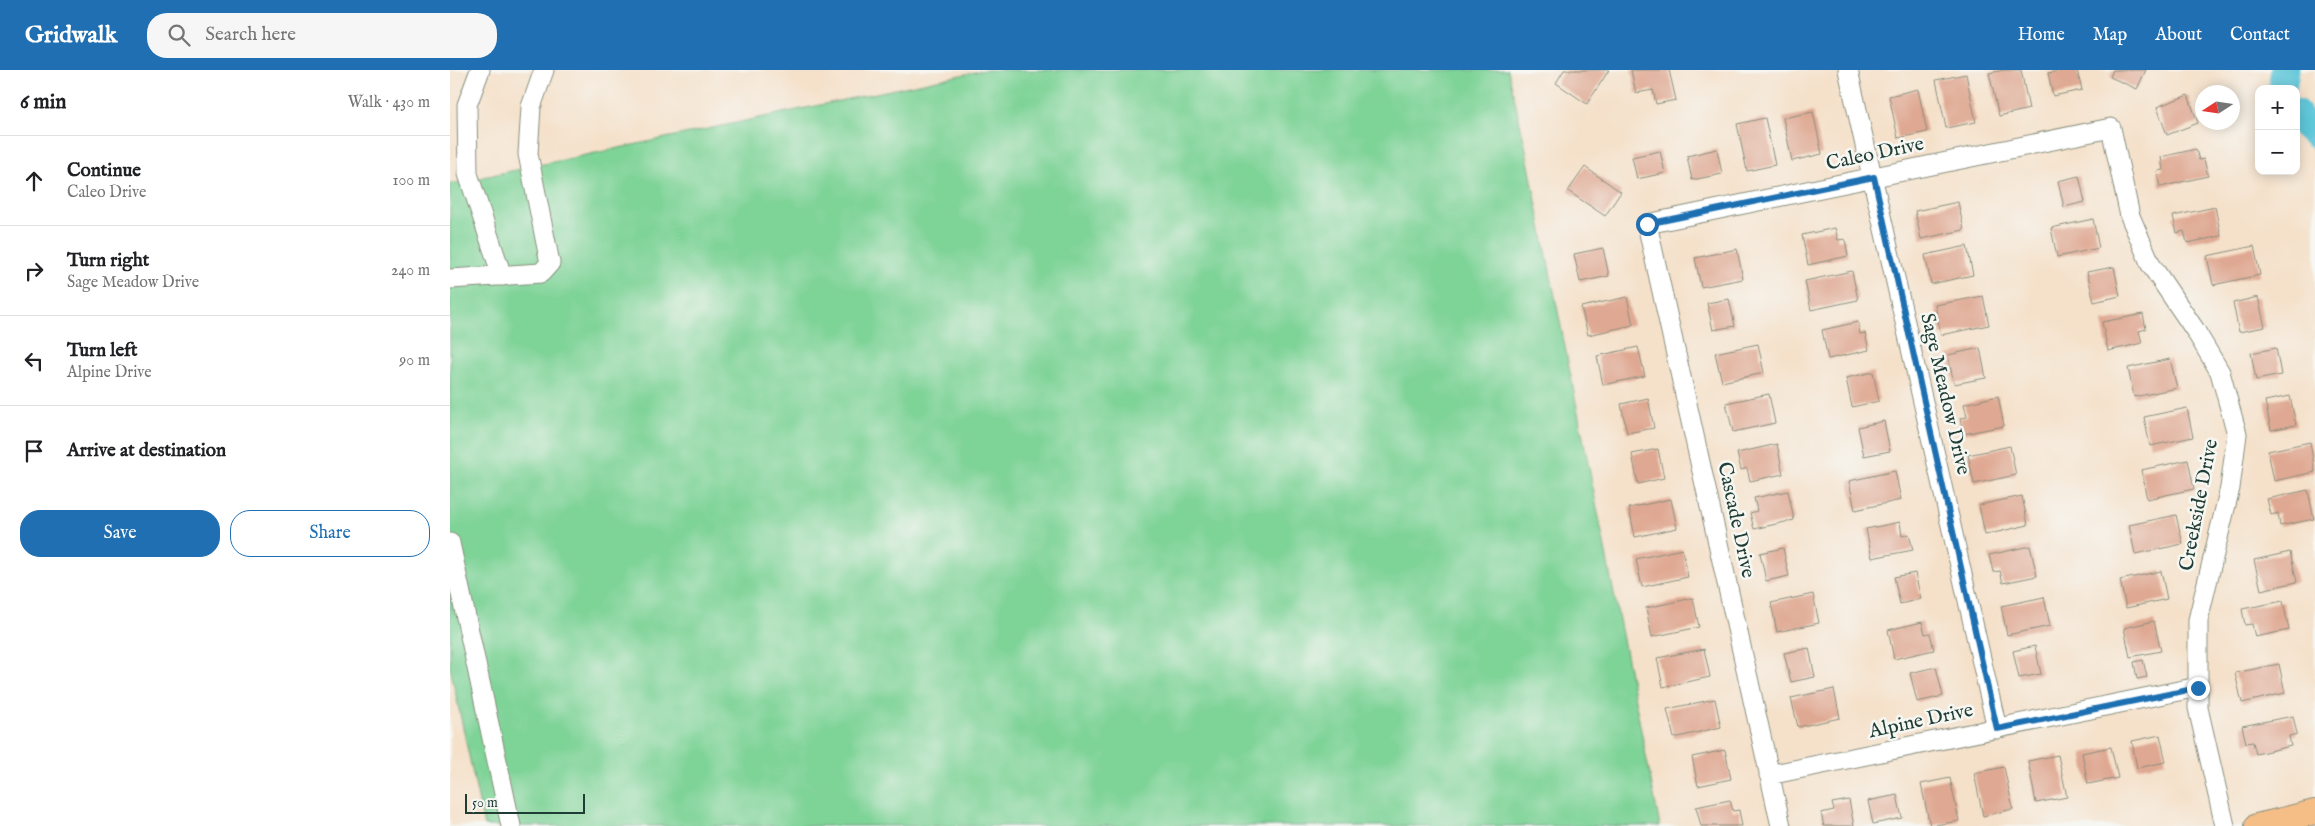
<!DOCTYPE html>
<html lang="en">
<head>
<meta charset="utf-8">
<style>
  :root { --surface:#fff; --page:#f6f6f6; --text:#202124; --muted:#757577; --line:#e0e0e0; --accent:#1f6fb2 }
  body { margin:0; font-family:"IM FELL English",serif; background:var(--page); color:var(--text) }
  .controls { position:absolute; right:15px; top:15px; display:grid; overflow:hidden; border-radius:10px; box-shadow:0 2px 12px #0003 }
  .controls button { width:45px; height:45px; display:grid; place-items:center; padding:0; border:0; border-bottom:1px solid var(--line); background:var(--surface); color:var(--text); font:25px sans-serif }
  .compass { position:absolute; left:1745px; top:15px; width:45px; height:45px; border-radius:50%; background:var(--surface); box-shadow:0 2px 12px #0003; rotate:258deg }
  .scale { position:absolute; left:15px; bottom:12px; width:120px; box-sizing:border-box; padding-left:5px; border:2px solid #1f3d34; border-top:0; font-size:14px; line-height:18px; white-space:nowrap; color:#1f3d34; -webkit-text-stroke:4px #f6f6f2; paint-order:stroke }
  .stop { position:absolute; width:15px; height:15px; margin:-11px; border:4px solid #1f6fb2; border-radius:50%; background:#fff }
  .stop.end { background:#1f6fb2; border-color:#fff; box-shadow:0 1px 5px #0008 }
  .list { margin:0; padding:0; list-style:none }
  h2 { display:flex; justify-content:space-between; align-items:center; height:65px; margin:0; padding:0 20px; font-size:21px }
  h2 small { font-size:16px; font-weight:400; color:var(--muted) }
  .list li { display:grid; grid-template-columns:32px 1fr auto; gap:15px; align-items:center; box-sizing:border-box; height:90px; padding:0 20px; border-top:1px solid var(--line) }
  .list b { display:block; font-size:19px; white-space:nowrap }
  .list p { margin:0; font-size:16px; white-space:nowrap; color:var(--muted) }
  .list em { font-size:16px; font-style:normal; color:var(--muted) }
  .actions { display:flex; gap:10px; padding:15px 20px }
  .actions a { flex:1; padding:11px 0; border:1px solid var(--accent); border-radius:20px; text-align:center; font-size:18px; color:var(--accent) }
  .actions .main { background:var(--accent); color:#fff }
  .icon { flex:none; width:28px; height:28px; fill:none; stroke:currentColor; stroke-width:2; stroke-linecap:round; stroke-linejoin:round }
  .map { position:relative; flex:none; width:1865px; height:756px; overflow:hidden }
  header { display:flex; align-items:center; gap:30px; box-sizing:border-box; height:70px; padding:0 25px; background:var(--accent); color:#fff }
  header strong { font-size:24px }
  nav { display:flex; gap:28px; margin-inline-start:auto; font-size:18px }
  .search { width:350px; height:45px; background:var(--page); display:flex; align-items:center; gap:12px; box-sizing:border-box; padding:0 18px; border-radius:20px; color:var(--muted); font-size:19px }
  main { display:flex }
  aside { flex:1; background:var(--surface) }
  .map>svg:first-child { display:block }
  .green { fill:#7ed397; stroke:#4e8866 }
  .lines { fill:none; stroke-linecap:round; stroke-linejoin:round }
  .river { stroke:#5dc6d9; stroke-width:29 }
  .building { fill:#dfa892 }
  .minor-casing { stroke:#8a8f7f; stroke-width:21 }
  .major-casing { stroke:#8a8f7f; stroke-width:26 }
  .minor { stroke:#fff; stroke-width:19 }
  .major { stroke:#f6be87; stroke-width:24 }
  .route { stroke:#1f6fb2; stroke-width:6 }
  .labels { text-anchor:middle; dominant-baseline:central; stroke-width:5; stroke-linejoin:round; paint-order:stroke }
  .street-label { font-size:20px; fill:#1f3d34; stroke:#f6f6f2 }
</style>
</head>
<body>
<header>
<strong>Gridwalk</strong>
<div class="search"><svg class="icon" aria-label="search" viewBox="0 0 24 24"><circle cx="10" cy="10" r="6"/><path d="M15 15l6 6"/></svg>Search here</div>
<nav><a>Home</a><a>Map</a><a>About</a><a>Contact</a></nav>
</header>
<main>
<aside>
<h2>6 min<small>Walk · 430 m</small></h2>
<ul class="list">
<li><svg class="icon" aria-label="ahead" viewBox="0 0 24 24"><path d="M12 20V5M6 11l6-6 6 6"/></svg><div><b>Continue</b><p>Caleo Drive</p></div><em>100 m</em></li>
<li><svg class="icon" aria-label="right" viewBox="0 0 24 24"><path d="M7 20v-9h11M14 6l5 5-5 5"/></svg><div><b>Turn right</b><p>Sage Meadow Drive</p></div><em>240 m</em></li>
<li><svg class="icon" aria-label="left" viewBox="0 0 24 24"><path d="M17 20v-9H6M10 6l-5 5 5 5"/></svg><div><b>Turn left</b><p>Alpine Drive</p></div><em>90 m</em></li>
<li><svg class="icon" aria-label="arrive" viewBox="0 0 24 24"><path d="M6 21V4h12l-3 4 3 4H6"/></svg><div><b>Arrive at destination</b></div></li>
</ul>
<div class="actions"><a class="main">Save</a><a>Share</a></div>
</aside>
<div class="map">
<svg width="1865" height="756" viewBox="0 0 1865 756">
  <rect width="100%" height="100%" fill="#f6f6f2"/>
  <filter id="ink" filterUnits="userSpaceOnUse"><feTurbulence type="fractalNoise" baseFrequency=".02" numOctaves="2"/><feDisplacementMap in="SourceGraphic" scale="10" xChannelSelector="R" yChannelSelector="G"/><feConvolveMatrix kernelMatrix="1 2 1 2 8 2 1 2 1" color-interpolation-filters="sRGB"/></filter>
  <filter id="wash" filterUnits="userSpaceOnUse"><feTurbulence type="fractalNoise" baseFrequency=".0096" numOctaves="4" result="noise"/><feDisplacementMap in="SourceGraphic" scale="20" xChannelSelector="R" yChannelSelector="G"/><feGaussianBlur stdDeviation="1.12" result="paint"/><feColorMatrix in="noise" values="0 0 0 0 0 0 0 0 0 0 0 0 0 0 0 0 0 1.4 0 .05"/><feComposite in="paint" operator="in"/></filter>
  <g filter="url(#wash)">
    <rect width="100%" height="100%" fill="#f5e1ca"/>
    <path class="green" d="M 534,0 L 1058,0 L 1075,75 L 1210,756 L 34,756 L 0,597 L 0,114 Z"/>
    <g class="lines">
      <path class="river" d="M 1832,19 L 1835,0
        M 1846,43 L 1855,55 L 1865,64"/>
    </g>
    <g id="blocks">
      <path class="building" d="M 1114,0 L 1159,0 L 1137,34 L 1106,13 Z
        M 1181,0 L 1219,0 L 1226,30 L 1206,34 L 1203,20 L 1186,23 Z
        M 1554,0 L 1571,0 L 1579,39 L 1549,46 L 1539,3 Z
        M 1615,0 L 1627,0 L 1632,20 L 1603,26 L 1598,3 Z
        M 1663,0 L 1696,0 L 1687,19 L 1660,7 Z
        M 1516,4 L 1526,52 L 1496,58 L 1486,10 Z
        M 1468,19 L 1477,62 L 1448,68 L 1439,26 Z
        M 1738,25 L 1748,53 L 1717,65 L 1707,37 Z
        M 1363,42 L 1372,84 L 1342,91 L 1333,48 Z
        M 1315,48 L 1325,95 L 1297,101 L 1287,54 Z
        M 1267,79 L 1272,104 L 1242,110 L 1237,86 Z
        M 1746,79 L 1749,90 L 1754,89 L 1758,106 L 1710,117 L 1707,101 L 1713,100 L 1711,87 Z
        M 1210,81 L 1215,103 L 1187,109 L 1182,87 Z
        M 1135,97 L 1171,122 L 1155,146 L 1118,121 Z
        M 1629,106 L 1635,132 L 1614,137 L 1608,111 Z
        M 1508,132 L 1514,160 L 1471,169 L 1465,141 Z
        M 1765,137 L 1771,166 L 1737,173 L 1734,161 L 1727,163 L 1723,146 Z
        M 1643,149 L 1649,178 L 1607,187 L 1601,158 Z
        M 1385,158 L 1388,170 L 1395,169 L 1398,186 L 1358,195 L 1352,165 Z
        M 1517,176 L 1523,205 L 1481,214 L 1475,185 Z
        M 1804,176 L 1810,205 L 1763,215 L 1757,186 Z
        M 1153,178 L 1159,206 L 1130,212 L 1124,184 Z
        M 1287,179 L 1293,209 L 1251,217 L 1245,188 Z
        M 1664,197 L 1670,226 L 1644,232 L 1637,202 Z
        M 1402,201 L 1408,230 L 1361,240 L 1355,211 Z
        M 1533,226 L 1539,255 L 1491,265 L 1485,235 Z
        M 1177,227 L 1183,255 L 1138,265 L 1131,237 Z
        M 1808,227 L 1815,257 L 1789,262 L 1783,233 Z
        M 1279,229 L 1285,256 L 1263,260 L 1257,233 Z
        M 1693,244 L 1696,259 L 1689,261 L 1692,273 L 1658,281 L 1652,252 Z
        M 1408,252 L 1410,264 L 1415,263 L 1419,280 L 1378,289 L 1372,260 Z
        M 1308,274 L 1314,303 L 1272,312 L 1265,283 Z
        M 1188,277 L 1195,306 L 1153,315 L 1147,286 Z
        M 1530,278 L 1536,308 L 1504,314 L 1498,285 Z
        M 1826,278 L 1831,305 L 1806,310 L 1801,283 Z
        M 1720,289 L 1727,318 L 1684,327 L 1678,298 Z
        M 1423,302 L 1429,331 L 1402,337 L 1396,308 Z
        M 1319,324 L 1325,353 L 1283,362 L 1276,333 Z
        M 1548,326 L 1554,356 L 1513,364 L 1510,348 L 1517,347 L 1514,334 Z
        M 1840,326 L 1846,355 L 1821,360 L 1815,331 Z
        M 1198,328 L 1204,358 L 1177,363 L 1171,334 Z
        M 1737,338 L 1743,367 L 1700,376 L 1694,347 Z
        M 1434,351 L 1440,381 L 1414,386 L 1408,357 Z
        M 1860,372 L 1865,402 L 1824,411 L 1818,381 Z
        M 1327,374 L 1333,404 L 1300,411 L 1297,398 L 1291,400 L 1287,383 Z
        M 1560,376 L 1566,405 L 1524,414 L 1518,385 Z
        M 1208,379 L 1214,408 L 1188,414 L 1182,384 Z
        M 1738,390 L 1744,419 L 1697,429 L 1691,400 Z
        M 1445,401 L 1451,430 L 1405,440 L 1399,411 Z
        M 1858,420 L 1864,449 L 1830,456 L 1828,443 L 1821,445 L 1817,429 Z
        M 1338,421 L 1344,450 L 1304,459 L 1300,443 L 1307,441 L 1304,428 Z
        M 1572,426 L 1578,455 L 1535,465 L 1529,435 Z
        M 1221,429 L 1227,458 L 1185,467 L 1179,438 Z
        M 1726,445 L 1733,474 L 1685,484 L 1679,455 Z
        M 1450,452 L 1452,466 L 1459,464 L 1463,480 L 1422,488 L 1416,459 Z
        M 1580,476 L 1587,506 L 1553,513 L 1550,501 L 1543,502 L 1539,485 Z
        M 1333,478 L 1339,506 L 1316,511 L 1310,483 Z
        M 1232,479 L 1238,507 L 1192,517 L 1186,489 Z
        M 1840,482 L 1847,512 L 1811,520 L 1804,490 Z
        M 1711,501 L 1717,529 L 1676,538 L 1670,510 Z
        M 1465,503 L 1471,529 L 1450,534 L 1444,507 Z
        M 1363,524 L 1369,553 L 1327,562 L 1321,533 Z
        M 1594,527 L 1600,556 L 1557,565 L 1551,536 Z
        M 1243,528 L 1249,557 L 1202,567 L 1196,538 Z
        M 1833,531 L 1839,560 L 1805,567 L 1802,554 L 1795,555 L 1792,539 Z
        M 1704,551 L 1711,581 L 1680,587 L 1674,558 Z
        M 1472,552 L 1475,564 L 1480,563 L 1484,580 L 1444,589 L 1438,560 Z
        M 1585,576 L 1591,604 L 1569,608 L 1563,581 Z
        M 1359,578 L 1365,607 L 1341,612 L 1334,583 Z
        M 1254,579 L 1260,607 L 1213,617 L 1207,588 Z
        M 1693,590 L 1697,607 L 1687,609 L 1684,592 Z
        M 1829,594 L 1835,623 L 1792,633 L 1785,603 Z
        M 1486,597 L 1493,626 L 1467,632 L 1460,603 Z
        M 1384,619 L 1390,648 L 1348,657 L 1341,628 Z
        M 1265,629 L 1271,657 L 1224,668 L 1217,639 Z
        M 1843,646 L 1847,664 L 1839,666 L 1841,676 L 1806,684 L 1803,672 L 1796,673 L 1792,656 Z
        M 1710,665 L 1716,692 L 1687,698 L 1682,671 Z
        M 1661,677 L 1668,708 L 1638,714 L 1632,683 Z
        M 1275,680 L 1281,709 L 1248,716 L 1242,687 Z
        M 1608,685 L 1617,727 L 1586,733 L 1578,691 Z
        M 1554,697 L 1563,739 L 1533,746 L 1524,703 Z
        M 1500,708 L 1509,751 L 1480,756 L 1471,714 Z
        M 1447,725 L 1452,748 L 1423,754 L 1418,731 Z
        M 1280,730 L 1283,741 L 1289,740 L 1292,756 L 1251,756 L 1246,737 Z
        M 1399,730 L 1404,756 L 1374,756 L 1371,743 L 1384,740 L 1382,733 Z"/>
    </g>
  </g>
  <g filter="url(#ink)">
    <use href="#blocks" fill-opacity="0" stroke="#8a8f7f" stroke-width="1"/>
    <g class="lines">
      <g class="minor-casing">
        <path id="minor" d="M 30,0 L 17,35 L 18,104 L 52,206
          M 1398,0 L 1547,659
          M 0,209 L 91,203 L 100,193 L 78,84 L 81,37 L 94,0
          M 0,473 L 61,756
          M 1319,705 L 1748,617
          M 1331,756 L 1197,154 L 1661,58 L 1680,146 L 1701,195 L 1745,260 L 1770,302 L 1787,364 L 1780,418 L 1748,550 L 1748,638 L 1775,756"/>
      </g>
      <g class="major-casing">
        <path id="major" d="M 1807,756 L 1865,742"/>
      </g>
      <use href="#minor" class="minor"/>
      <use href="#major" class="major"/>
    </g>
  </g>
  <g class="lines" filter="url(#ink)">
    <path class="route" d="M 1197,154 L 1424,107 L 1547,659 L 1748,618"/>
  </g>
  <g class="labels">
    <g class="street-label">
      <text transform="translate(1425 84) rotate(-12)">Caleo Drive</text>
      <text transform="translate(1495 324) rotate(77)">Sage Meadow Drive</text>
      <text transform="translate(1749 435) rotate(-79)">Creekside Drive</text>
      <text transform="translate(1286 450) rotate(78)">Cascade Drive</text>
      <text transform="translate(1471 651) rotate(-12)">Alpine Drive</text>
    </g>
  </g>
</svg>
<div class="controls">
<button>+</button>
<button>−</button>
</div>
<svg class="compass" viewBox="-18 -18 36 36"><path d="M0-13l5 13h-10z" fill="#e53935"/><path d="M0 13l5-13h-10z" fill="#757577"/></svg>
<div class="scale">50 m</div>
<div class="stop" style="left:1197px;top:154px"></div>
<div class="stop end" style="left:1748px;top:618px"></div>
</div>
</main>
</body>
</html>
